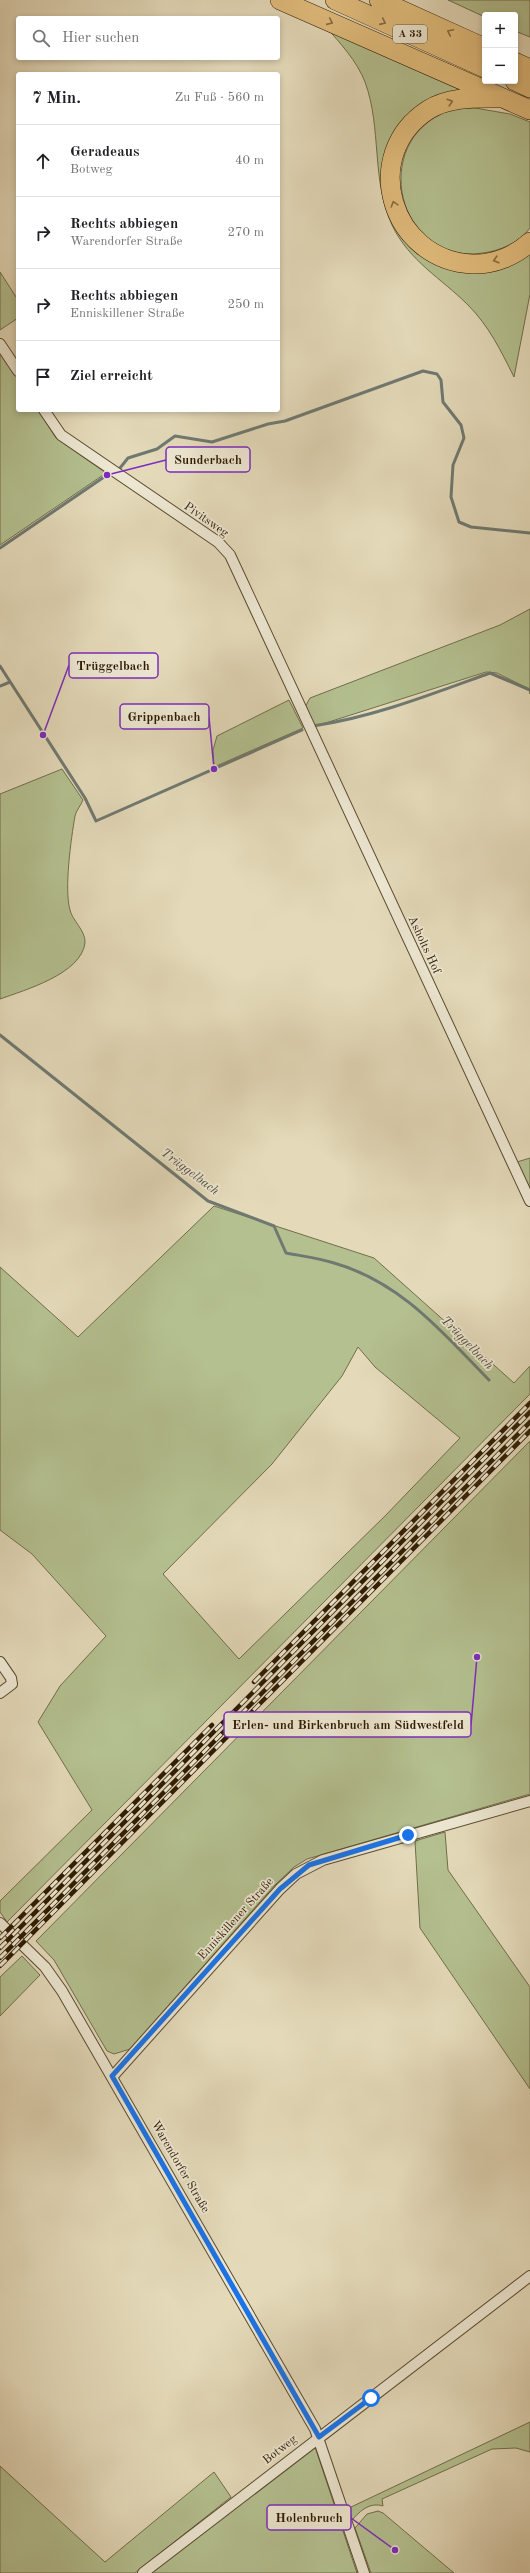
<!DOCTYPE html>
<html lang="de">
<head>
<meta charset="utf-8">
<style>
  :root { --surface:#fff; --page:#f6f6f6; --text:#202124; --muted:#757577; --line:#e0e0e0 }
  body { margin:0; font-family:"Old Standard TT",serif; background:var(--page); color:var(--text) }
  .controls { position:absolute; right:12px; top:12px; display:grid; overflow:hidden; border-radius:4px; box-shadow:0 2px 6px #0003 }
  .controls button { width:36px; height:36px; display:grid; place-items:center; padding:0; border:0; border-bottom:1px solid var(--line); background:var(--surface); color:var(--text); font:20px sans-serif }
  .stop { position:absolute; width:12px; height:12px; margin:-9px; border:3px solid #1a73e8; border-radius:50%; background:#fff }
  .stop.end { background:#1a73e8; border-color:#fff; box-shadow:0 1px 4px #0008 }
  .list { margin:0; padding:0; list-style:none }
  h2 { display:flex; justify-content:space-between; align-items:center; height:52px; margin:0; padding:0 16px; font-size:17px }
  h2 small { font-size:13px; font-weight:400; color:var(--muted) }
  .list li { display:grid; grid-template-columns:26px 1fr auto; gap:12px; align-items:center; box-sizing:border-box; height:72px; padding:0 16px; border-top:1px solid var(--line) }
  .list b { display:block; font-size:15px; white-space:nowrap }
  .list p { margin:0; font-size:13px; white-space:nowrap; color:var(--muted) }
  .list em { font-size:13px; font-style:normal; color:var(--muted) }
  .icon { flex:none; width:22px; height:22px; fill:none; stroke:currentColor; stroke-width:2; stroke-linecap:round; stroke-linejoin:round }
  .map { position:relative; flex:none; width:530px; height:2573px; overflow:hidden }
  .search { position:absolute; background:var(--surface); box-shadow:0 2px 6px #0003; left:16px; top:16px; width:264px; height:44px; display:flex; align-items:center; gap:10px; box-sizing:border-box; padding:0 14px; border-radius:4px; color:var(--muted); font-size:15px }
  .panel { position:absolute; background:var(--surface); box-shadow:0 2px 6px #0003; left:16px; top:72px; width:264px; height:340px; border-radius:4px }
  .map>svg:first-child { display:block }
  .green { fill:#b4c090; stroke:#706e4a; fill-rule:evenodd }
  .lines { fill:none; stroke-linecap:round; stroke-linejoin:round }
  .stream { stroke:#6f7971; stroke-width:3 }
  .minor-casing { stroke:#5b4b31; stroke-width:12 }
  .motorway-casing { stroke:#2d1b03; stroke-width:20 }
  .minor { stroke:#ede7d2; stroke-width:10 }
  .motorway { stroke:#e2bd7d; stroke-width:19 }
  .rail-casing { stroke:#2d1b03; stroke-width:4.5 }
  .rail { stroke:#ede7d2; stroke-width:3; stroke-dasharray:9; stroke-linecap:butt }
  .oneway { stroke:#886c40 }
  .route { stroke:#1a73e8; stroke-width:5 }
  .labels { text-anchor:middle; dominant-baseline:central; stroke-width:3.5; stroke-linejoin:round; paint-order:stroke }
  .shield { fill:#ede7d2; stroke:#675841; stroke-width:1 }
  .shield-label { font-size:11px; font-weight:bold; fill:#2d1b03 }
  .street-label { font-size:12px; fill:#2d1b03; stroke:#ede7d2 }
  .water-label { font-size:13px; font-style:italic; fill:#4e4a3a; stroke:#ede7d2 }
  .leader { fill:none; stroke:#7b2cbf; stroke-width:1.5 }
  .callout-dot { fill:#7b2cbf; stroke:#ede7d2; stroke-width:1.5 }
  .callout { fill:#ede7d2; stroke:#7b2cbf; stroke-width:1.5 }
  .callout-label { font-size:13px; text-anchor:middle; font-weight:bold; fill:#2d1b03 }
</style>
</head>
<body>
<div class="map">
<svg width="530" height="2573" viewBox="0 0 530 2573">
  <rect width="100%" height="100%" fill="#e4daba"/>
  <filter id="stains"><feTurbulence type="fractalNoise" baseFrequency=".005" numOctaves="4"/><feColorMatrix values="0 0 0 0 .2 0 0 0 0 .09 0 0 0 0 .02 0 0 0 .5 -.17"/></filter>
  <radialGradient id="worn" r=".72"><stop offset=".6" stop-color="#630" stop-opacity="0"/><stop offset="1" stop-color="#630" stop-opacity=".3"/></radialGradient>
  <path class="green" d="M 448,0 L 530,0 L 530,37 L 515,31 L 515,15 L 485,15 L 485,17 Z
    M 326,27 L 465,90 L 426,106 L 385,184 L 440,264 L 530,249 L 530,294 L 514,377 C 501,351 489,326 468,305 C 441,278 409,261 392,225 C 371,180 382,128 365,82 C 357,61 340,43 326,27 Z
    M 475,108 L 510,114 L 530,122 L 530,228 C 520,242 500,251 483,253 C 397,266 368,141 448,111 C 456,108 467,108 475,108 Z
    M 0,272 L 18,300 L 18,318 L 0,330 Z
    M 0,351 L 18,379 L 18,410 L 38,410 L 56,438 L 106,473 L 0,545 Z
    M 530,609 L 530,694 L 529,689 L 497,673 L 486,672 L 313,727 L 305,707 L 310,698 L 500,625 Z
    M 289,700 L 303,728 L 214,767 L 213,750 L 217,736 Z
    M 62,769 L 83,800 C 81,805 76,811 75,816 C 71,839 64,889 70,910 C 72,920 86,931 85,943 C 81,974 25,990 0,999 L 0,794 Z
    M 530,1158 L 530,1189 L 517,1162 Z
    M 214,1206 L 374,1258 L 514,1383 L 530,1366 L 530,1394 L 7,1922 L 0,1912 L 0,1901 L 92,1810 L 38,1722 L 60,1686 L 106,1636 L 32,1554 L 0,1530 L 0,1267 L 78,1337 ZM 358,1347 L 375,1367 L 460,1438 L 386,1515 L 239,1659 L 163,1574 L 272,1464 L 342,1376 Z
    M 530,1441 L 530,1794 L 307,1859 L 294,1867 L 275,1885 L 130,2049 L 114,2054 L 107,2051 L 54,1960 L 36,1941 Z
    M 445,1832 L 448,1870 L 530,1987 L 530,2089 L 420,1928 L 415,1841 Z
    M 22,1956 L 40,1975 L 0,2016 L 0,1977 Z
    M 530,2422 L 530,2452 L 516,2448 L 492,2449 L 382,2499 L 383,2506 C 370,2502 361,2510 352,2520 L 349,2508 Z
    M 314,2444 L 357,2573 L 150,2573 Z
    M 0,2466 L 105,2562 L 214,2472 L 231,2497 L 135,2573 L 0,2573 Z
    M 378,2511 L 383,2513 L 454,2573 L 371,2573 L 355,2528 L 367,2514 Z"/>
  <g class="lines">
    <path class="stream" d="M 120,468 L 128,458 L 157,449 L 175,436 L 212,442 L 268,424 L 285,421 L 423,371 L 437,374 L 441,380 L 443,402 L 461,425 L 464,438 L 453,465 L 451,497 L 459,522 L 471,527 L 530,533
      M 0,548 L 107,475
      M 0,666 L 85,798 L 96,821 L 302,730
      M 0,686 L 10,682
      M 313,726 C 374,717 432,694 490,673 L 530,690
      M 0,1035 L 208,1201 L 274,1226 L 286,1253 C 302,1256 318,1258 334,1263 C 401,1282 443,1333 489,1380"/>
    <g class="minor-casing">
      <path id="minor" d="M 0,344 L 18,371
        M 44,410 L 61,435 L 218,542 L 230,555 L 530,1201
        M 0,1662 L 11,1678 L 12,1684 L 0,1693
        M 0,1923 L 45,1967 L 62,1991 L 315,2429 L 364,2573
        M 113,2076 L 280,1889 L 296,1874 L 323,1860 L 530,1801
        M 143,2573 L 530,2276"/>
    </g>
    <g class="motorway-casing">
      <path id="motorway" d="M 280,0 L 530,110
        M 335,0 L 485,68
        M 379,0 L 485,48
        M 515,62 L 530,69
        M 515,81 L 530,88
        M 502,98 C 478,98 450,96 428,110 C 359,155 391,260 472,264 C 493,265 515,256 530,242"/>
    </g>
    <use href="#minor" class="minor"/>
    <use href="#motorway" class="motorway"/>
    <g class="rail-casing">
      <path id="rail" d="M 254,1682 L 530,1403
        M 0,1938 L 212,1725
        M 0,1948 L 530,1412
        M 0,1958 L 530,1422
        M 0,1966 L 530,1431"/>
    </g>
    <use href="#rail" class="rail"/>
  </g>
  <defs><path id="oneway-chevron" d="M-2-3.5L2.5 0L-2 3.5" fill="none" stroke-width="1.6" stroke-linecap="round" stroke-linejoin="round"/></defs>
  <g class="oneway">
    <use href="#oneway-chevron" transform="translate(330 22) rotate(24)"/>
    <use href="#oneway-chevron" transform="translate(383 22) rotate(24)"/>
    <use href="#oneway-chevron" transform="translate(450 32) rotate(-155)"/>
    <use href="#oneway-chevron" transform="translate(450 102) rotate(-17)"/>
    <use href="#oneway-chevron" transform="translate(394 204) rotate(-107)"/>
    <use href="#oneway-chevron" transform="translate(496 260) rotate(164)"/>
  </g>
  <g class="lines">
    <path class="route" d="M 371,2398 L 319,2437 L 112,2076 L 280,1889 L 309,1865 L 408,1835"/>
  </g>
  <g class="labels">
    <rect class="shield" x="393" y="25" width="34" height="18" rx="3"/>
    <g class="shield-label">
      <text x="410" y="34">A 33</text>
    </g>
    <g class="street-label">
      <text transform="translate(206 520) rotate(35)">Pivitsweg</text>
      <text transform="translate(424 945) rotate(65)">Asholts Hof</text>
      <text transform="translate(236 1919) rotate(-48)">Enniskillener Straße</text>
      <text transform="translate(180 2167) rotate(60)">Warendorfer Straße</text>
      <text transform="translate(280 2450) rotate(-38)">Botweg</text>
    </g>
    <g class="water-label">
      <text transform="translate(190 1172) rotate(37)">Trüggelbach</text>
      <text transform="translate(467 1343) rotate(46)">Trüggelbach</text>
    </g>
  </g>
  <path class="leader" d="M107 475L166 460M43 735L69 665M214 769L209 717M477 1657L471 1725M395 2550L351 2518"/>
  <g class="callout-dot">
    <circle cx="107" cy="475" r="4"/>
    <circle cx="43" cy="735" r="4"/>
    <circle cx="214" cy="769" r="4"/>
    <circle cx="477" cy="1657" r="4"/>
    <circle cx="395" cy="2550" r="4"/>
  </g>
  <g class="callout">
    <rect x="166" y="447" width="84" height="25" rx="4"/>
    <rect x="69" y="653" width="89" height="25" rx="4"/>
    <rect x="120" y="704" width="89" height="25" rx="4"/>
    <rect x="224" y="1712" width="247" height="25" rx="4"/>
    <rect x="267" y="2505" width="84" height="25" rx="4"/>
  </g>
  <g class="callout-label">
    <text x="208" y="464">Sunderbach</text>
    <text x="113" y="670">Trüggelbach</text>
    <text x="164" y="721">Grippenbach</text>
    <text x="348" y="1729">Erlen- und Birkenbruch am Südwestfeld</text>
    <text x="309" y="2522">Holenbruch</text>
  </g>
  <rect width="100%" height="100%" filter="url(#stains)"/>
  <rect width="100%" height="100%" fill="url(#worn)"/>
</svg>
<div class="controls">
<button>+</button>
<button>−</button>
</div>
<div class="stop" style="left:371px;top:2398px"></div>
<div class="stop end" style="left:408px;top:1835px"></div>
<div class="search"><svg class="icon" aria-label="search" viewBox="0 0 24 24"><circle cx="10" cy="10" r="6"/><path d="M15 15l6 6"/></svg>Hier suchen</div>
<section class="panel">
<h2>7 Min.<small>Zu Fuß · 560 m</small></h2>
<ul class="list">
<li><svg class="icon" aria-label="ahead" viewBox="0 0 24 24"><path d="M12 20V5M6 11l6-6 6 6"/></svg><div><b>Geradeaus</b><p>Botweg</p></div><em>40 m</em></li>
<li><svg class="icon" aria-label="right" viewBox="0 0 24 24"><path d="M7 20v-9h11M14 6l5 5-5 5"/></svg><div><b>Rechts abbiegen</b><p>Warendorfer Straße</p></div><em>270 m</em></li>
<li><svg class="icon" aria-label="right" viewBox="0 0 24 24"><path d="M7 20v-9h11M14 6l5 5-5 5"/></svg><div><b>Rechts abbiegen</b><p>Enniskillener Straße</p></div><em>250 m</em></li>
<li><svg class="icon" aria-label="arrive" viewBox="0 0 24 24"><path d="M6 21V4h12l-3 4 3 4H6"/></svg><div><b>Ziel erreicht</b></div></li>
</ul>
</section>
</div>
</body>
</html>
